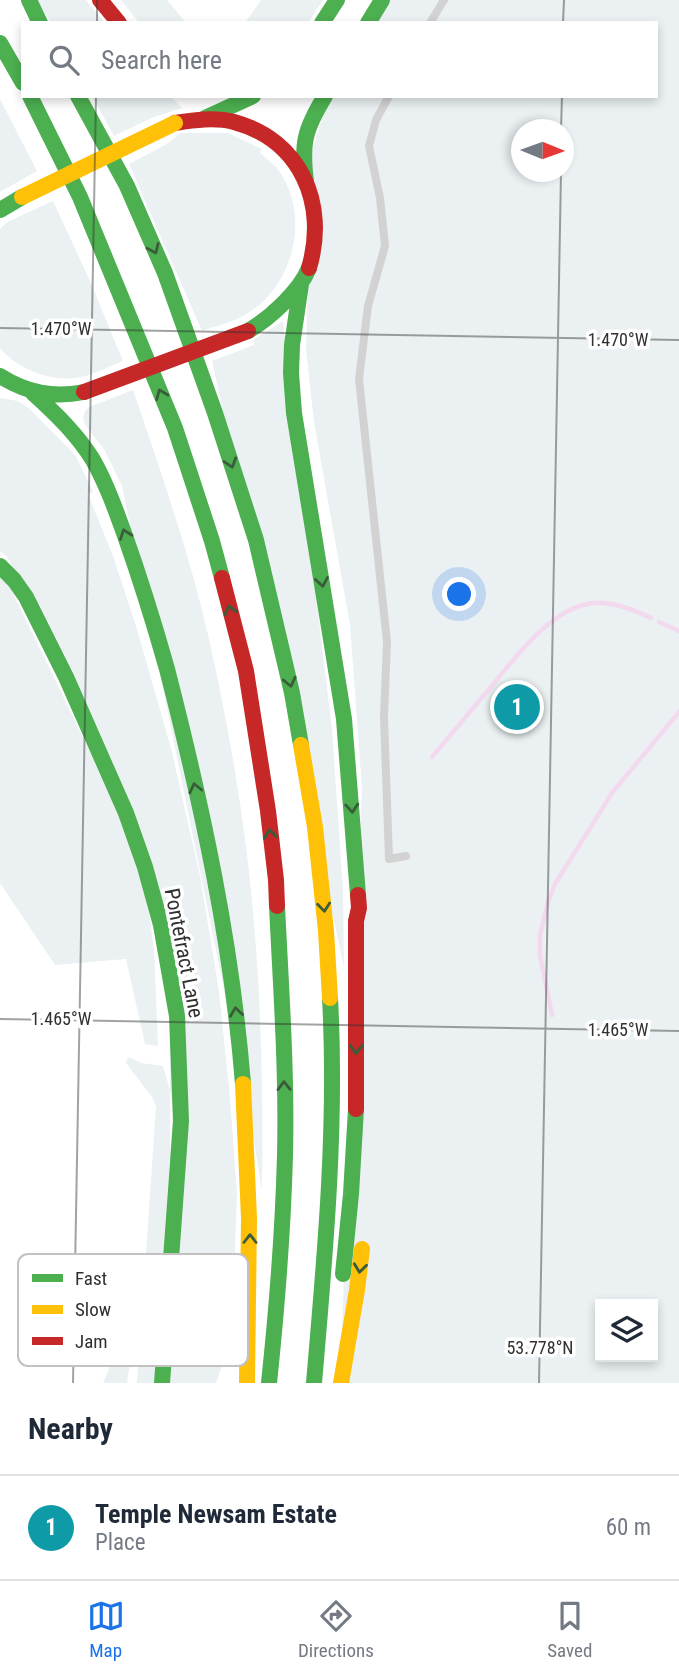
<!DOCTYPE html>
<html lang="en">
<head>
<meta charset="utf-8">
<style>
  :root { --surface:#fff; --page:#f6f6f7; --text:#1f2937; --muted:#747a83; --line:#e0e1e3; --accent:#1a73e8 }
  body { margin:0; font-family:"Roboto Condensed",sans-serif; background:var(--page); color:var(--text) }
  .controls { position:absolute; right:21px; bottom:21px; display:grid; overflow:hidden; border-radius:0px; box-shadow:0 4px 10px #0003 }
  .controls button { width:63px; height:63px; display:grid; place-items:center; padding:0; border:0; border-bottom:2px solid var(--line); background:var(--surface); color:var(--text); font:35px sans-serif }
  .compass { position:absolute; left:511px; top:119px; width:63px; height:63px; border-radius:50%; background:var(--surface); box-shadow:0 4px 10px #0003; rotate:91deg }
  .you { position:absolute; left:460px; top:595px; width:24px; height:24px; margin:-18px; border:5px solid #fff; border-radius:50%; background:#1a73e8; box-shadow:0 0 0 10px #1a73e833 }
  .badge { display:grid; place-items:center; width:46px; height:46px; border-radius:50%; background:var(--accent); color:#fff; font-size:23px; font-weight:700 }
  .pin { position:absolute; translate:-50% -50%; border:4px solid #fff; box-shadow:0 2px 7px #0006 }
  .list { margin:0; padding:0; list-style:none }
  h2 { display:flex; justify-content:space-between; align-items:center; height:91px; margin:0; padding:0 28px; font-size:30px }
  h2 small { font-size:23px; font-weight:400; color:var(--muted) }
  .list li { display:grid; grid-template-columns:46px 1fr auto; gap:21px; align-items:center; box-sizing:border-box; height:105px; padding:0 28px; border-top:2px solid var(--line) }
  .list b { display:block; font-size:26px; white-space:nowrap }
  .list p { margin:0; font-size:23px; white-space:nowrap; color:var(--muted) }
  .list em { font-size:23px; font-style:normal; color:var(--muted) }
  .icon { flex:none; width:38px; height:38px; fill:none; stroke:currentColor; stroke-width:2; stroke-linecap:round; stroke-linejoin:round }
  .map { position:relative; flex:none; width:679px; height:1383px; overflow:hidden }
  .search { position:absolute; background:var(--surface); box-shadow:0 4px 10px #0003; left:21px; right:21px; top:21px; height:77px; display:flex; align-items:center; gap:18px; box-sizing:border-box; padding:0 24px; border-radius:0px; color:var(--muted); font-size:26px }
  .sheet { height:196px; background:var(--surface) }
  nav { display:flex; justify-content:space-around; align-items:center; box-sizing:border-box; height:98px; border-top:2px solid var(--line); background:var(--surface); font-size:19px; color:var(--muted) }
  nav a { display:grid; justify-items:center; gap:4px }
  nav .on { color:var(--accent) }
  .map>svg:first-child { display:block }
  .green { fill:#ebf1f3; fill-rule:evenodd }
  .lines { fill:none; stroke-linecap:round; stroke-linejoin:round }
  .stream { stroke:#f3d9ee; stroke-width:4.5 }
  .lane { stroke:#d2d2d2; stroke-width:8 }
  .fast { stroke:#4caf50; stroke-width:16 }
  .slow { stroke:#ffc107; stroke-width:16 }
  .jam { stroke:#c62828; stroke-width:16 }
  .slow-bridge { stroke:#ffc107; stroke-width:16 }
  .jam-bridge { stroke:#c62828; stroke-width:16 }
  .oneway { stroke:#3a5c3b }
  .ticks { fill:none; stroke:#303030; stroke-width:2; stroke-opacity:0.45 }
  .labels { text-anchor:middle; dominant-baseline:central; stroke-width:7; stroke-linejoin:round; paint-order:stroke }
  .street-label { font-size:21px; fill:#303030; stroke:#fff }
  .key { fill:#fff; stroke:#c1c1c1; stroke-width:2 }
  .key-label { font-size:19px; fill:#303030 }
  .ticks-label { font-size:18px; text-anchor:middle; fill:#303030; stroke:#fff; stroke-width:7; stroke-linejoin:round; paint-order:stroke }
</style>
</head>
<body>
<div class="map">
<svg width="679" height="1383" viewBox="0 0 679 1383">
  <rect width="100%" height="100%" fill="#fff"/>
  <path class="green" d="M 37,0 L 86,0 L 105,23 L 51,23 Z
    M 121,0 L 167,0 L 186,23 L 139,23 Z
    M 261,0 L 323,0 L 308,23 L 245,23 Z
    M 390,0 L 679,0 L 679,1383 L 340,1383 L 362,788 L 350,625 L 314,422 L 306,350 L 312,151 L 329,96 L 656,96 L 656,23 L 376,23 ZM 522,130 L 564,130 L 564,172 L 522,172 ZM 600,1304 L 653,1304 L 653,1357 L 600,1357 Z
    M 92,96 L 170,96 L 182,108 L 154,117 L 114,136 Z
    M 0,99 L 37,171 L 0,192 Z
    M 180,133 L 228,133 L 262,149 L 260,153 C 265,158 271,162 276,167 C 313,213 294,289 243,316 C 231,323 215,326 202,331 L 129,164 L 167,144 Z
    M 53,201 L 90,281 L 123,361 C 109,366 92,376 76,378 C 49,381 17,369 0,348 L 0,229 L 7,222 Z
    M 283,321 L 332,729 L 343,889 L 344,967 L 212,361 L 254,345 L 253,340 Z
    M 133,390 C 162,475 192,561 211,648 C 232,743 248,840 255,936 C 262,1021 263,1106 262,1190 L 251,1123 L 122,486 L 104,449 L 85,425 L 83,417 L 85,411 L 89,407 Z
    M 0,398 L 18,401 L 29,408 L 76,456 L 93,492 L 88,494 L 113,556 L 137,629 L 171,748 L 200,876 L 219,991 L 230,1098 L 237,1194 L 232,1337 L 216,1383 L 170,1383 L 170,924 L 8,558 L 0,551 Z
    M 0,572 L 5,577 L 121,815 L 147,897 L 154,950 L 158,1046 L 145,1044 L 126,959 L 55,965 L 0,883 Z
    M 128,1057 L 141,1063 L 163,1066 L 171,1094 L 173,1112 L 155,1383 L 137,1383 L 156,1107 L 152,1097 L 126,1063 Z
    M 124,1333 L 134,1335 L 127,1383 L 103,1383 Z"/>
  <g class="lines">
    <path class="stream" d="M 659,622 L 679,631
      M 432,757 C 453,732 474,707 495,682 C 517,655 549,614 583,605 C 606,598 632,609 651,618
      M 552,1015 L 540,955 L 540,936 L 548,902 L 555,884 L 612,793 L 679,712"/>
    <path class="lane" d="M 430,23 L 444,0
      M 389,96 L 376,120 L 369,146 L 380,198 L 385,246 L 368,306 L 359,379 L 387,642 L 384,717 L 389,859 L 406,856"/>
    <path class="fast" d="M 29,0 L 40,23
      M 322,23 L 337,0
      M 368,23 L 382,0
      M 0,43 L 23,83
      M 30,96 L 80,197 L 175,428 L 212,541 L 222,578
      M 78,96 L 127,186 L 165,273 L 215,413 L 256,540 L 292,693 L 301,745
      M 205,118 L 253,96
      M 306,181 C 301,143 305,129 325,96
      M 0,210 L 22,197
      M 301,284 L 292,345 L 291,373 L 294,413 L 344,719 L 358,895
      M 248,331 C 269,319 300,291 309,268
      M 0,376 C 27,393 53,398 84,392
      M 33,393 C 55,413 77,434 93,460 C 106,483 115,508 124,533 C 140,578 154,623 167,669 C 202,805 232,944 243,1084
      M 0,566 L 14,580 L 26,597 L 66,677 L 126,813 L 145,867 L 161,925 L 177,1016 L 181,1121 L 162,1383
      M 343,1274 L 351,1194 L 356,1109
      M 269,1383 C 277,1307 283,1231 285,1155 C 287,1072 281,989 277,906
      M 314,1383 C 325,1255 337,1126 330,998"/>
    <path class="slow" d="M 301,745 L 315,827 L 326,931 L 330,998
      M 243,1084 L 249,1218 L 247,1383
      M 341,1383 L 357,1290 L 362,1249"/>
    <path class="jam" d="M 100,0 L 119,23
      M 175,123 C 194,120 215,117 234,122 C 301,140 328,204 309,268
      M 222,578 L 246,671 L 268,811 L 276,880 L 277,906
      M 356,1109 L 356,921 L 359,908 L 358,895"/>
    <path class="slow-bridge" d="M 22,197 L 175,123"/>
    <path class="jam-bridge" d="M 84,392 L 248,331"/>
  </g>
  <defs><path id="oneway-chevron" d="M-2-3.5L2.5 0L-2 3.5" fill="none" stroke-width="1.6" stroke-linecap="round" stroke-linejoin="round" transform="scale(1.75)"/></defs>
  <g class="oneway">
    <use href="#oneway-chevron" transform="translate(154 249) rotate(66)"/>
    <use href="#oneway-chevron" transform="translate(161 394) rotate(-112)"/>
    <use href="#oneway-chevron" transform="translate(231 463) rotate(72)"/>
    <use href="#oneway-chevron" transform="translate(125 534) rotate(-110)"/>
    <use href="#oneway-chevron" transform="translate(322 582) rotate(81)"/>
    <use href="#oneway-chevron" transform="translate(230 610) rotate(-104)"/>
    <use href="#oneway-chevron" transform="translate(290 682) rotate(77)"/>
    <use href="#oneway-chevron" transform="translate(195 788) rotate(-103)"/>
    <use href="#oneway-chevron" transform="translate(352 808) rotate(86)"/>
    <use href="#oneway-chevron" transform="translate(270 834) rotate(-97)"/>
    <use href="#oneway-chevron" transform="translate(324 907) rotate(84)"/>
    <use href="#oneway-chevron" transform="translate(236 1012) rotate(-98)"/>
    <use href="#oneway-chevron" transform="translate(356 1049) rotate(91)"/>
    <use href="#oneway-chevron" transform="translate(284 1086) rotate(-91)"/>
    <use href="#oneway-chevron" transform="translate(250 1239) rotate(-90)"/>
    <use href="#oneway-chevron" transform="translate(360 1268) rotate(97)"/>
  </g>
  <path class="ticks" d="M 97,23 L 97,0M 563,23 L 564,0M 561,130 L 562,96M 0,328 L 679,340M 0,1019 L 679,1031M 73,1383 L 96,96M 539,1383 L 561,172"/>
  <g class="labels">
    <g class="street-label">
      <text transform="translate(184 953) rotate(79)">Pontefract Lane</text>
    </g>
  </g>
  <rect x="18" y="1254" width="230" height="112" rx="10" class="key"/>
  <rect x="32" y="1274" width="31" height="8" fill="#4caf50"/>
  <rect x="32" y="1305" width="31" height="9" fill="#ffc107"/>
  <rect x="32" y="1337" width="31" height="8" fill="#c62828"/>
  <g class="key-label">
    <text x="75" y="1285">Fast</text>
    <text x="75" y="1316">Slow</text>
    <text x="75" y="1348">Jam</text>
  </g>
  <g class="ticks-label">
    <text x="61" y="335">1.470°W</text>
    <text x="618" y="346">1.470°W</text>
    <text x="61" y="1025">1.465°W</text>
    <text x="618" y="1036">1.465°W</text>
    <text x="540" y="1354">53.778°N</text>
  </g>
</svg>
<div class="controls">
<button><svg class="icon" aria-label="layers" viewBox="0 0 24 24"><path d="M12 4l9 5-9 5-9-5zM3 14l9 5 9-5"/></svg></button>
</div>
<svg class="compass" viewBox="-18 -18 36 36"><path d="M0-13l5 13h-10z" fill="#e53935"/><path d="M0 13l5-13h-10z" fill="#747a83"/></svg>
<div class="you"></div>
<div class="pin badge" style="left:517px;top:707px;background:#0f9aa8">1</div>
<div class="search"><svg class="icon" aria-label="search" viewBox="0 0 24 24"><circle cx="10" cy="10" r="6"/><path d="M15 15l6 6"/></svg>Search here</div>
</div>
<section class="sheet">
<h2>Nearby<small></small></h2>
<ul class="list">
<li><span class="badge" style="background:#0f9aa8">1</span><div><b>Temple Newsam Estate</b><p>Place</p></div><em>60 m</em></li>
</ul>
</section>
<nav>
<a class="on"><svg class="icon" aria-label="map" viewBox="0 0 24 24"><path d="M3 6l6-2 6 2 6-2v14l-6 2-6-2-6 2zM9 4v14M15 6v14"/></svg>Map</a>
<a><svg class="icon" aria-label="directions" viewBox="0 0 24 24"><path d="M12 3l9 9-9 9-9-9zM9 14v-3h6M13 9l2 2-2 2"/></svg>Directions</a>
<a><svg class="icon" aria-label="saved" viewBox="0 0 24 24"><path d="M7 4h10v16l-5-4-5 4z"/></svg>Saved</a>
</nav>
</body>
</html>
